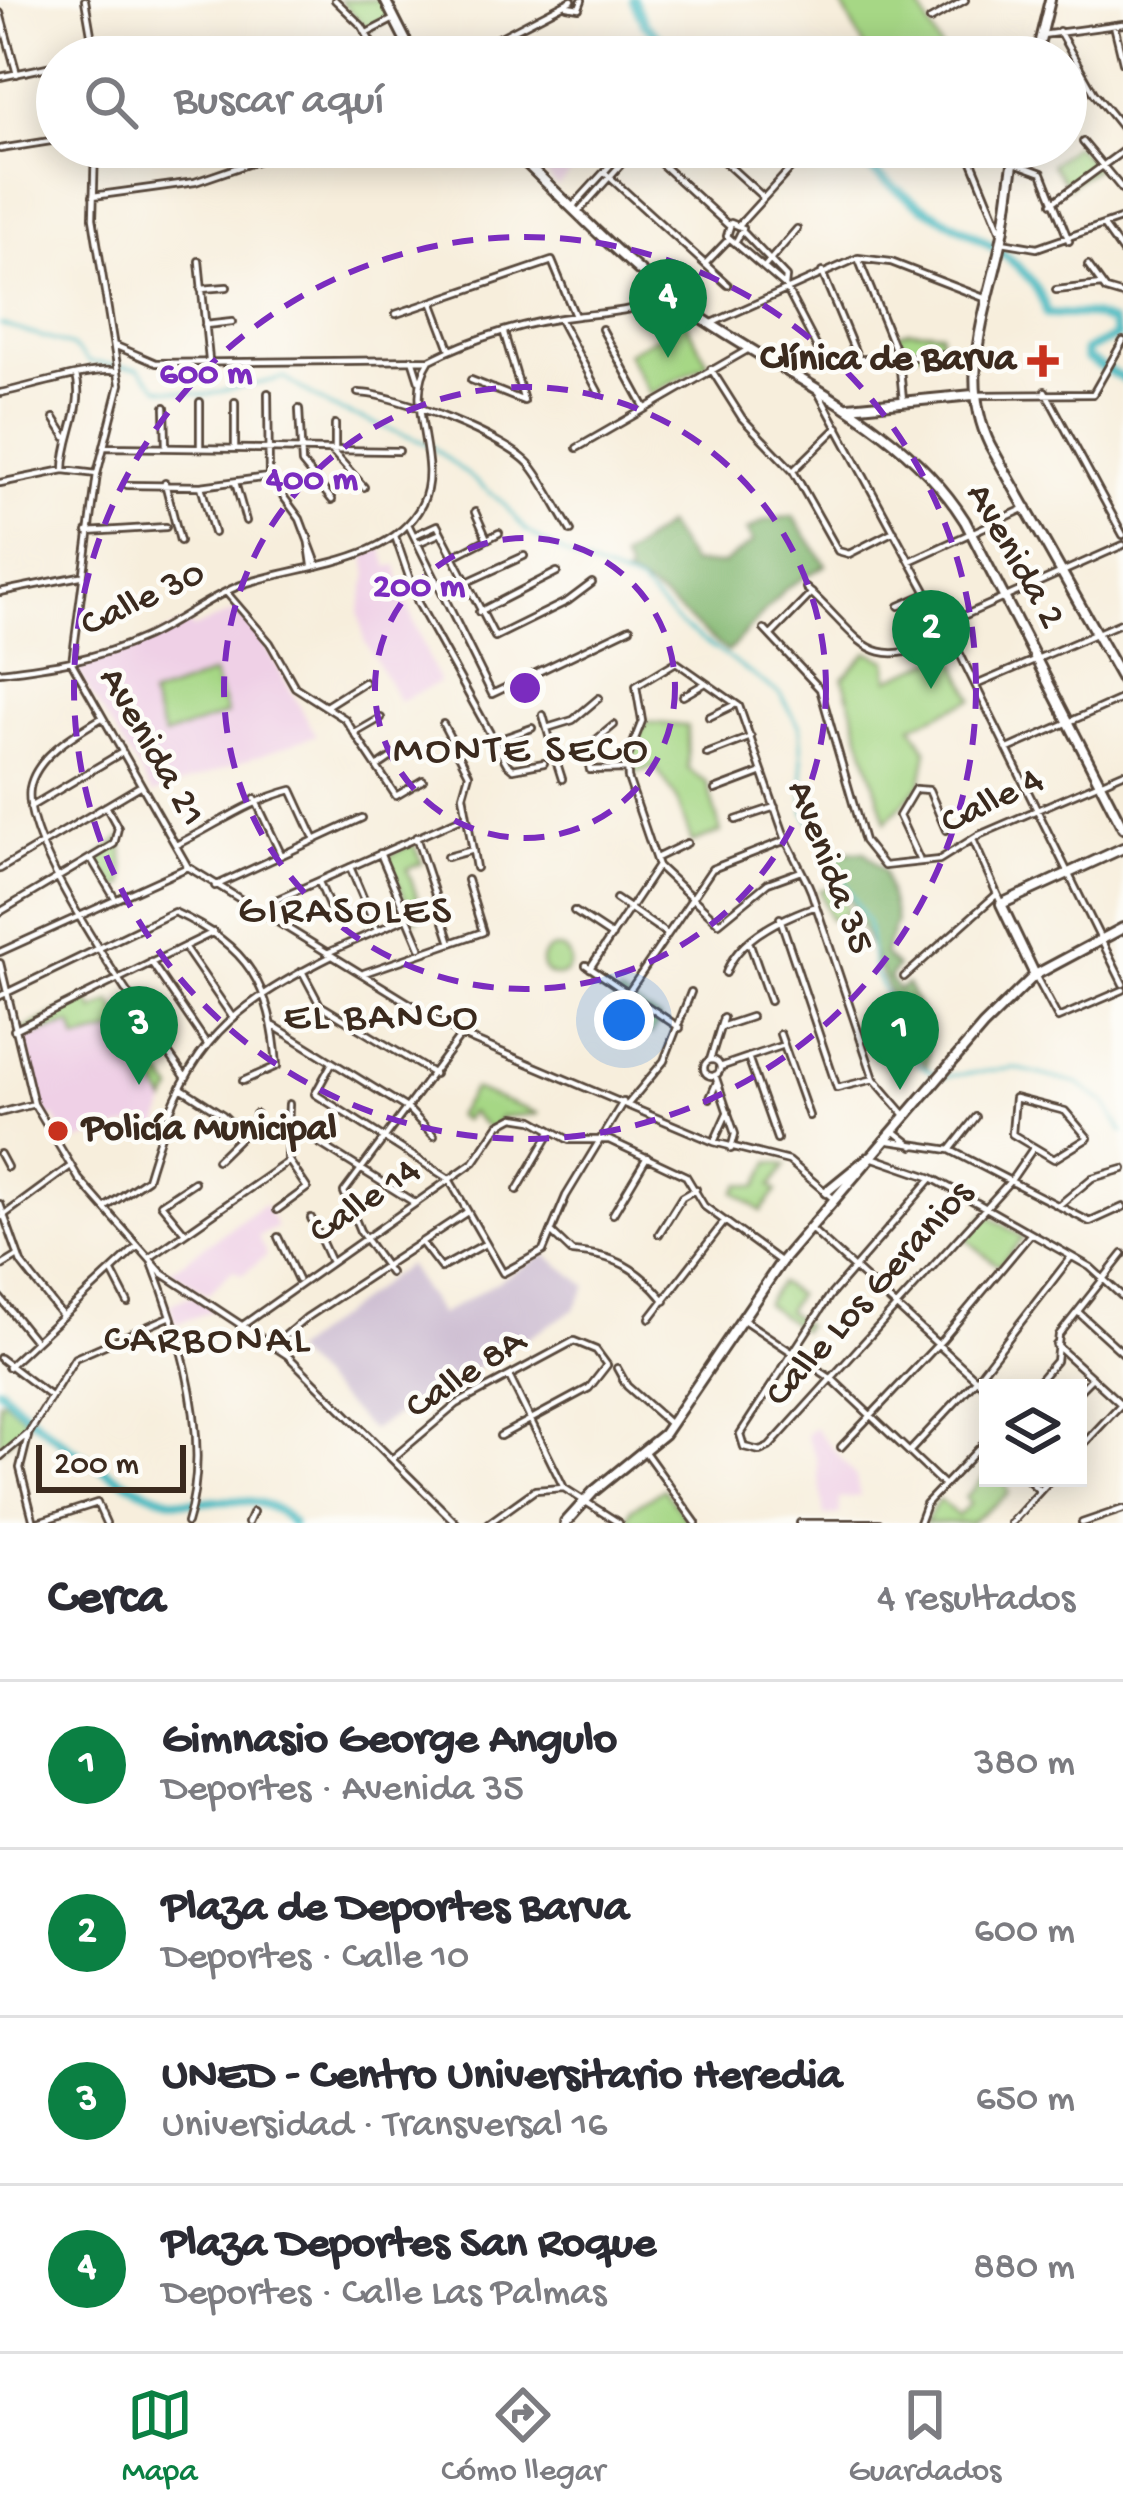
<!DOCTYPE html>
<html lang="es">
<head>
<meta charset="utf-8">
<style>
  :root { --surface:#fff; --page:#f2f2f3; --text:#2b2b33; --muted:#7c7c81; --line:#e1e1e2; --accent:#0b8043 }
  body { margin:0; font-family:"Gochi Hand",sans-serif; background:var(--page); color:var(--text) }
  .controls { position:absolute; right:36px; bottom:36px; display:grid; overflow:hidden; border-radius:0px; box-shadow:0 6px 30px #0003 }
  .controls button { width:108px; height:108px; display:grid; place-items:center; padding:0; border:0; border-bottom:3px solid var(--line); background:var(--surface); color:var(--text); font:60px sans-serif }
  .scale { position:absolute; left:36px; bottom:30px; width:150px; box-sizing:border-box; padding-left:12px; border:6px solid #3b2a1e; border-top:0; font-size:33px; line-height:42px; white-space:nowrap; color:#3b2a1e; -webkit-text-stroke:9px #fdfcf7; paint-order:stroke }
  .you { position:absolute; left:624px; top:1020px; width:42px; height:42px; margin:-30px; border:9px solid #fff; border-radius:50%; background:#1a73e8; box-shadow:0 0 0 18px #1a73e833 }
  .badge { display:grid; place-items:center; width:78px; height:78px; border-radius:50%; background:var(--accent); color:#fff; font-size:39px; font-weight:700 }
  .pin { position:absolute; translate:-50% -99px; filter:drop-shadow(0 3px 6px #0008) }
  .pin::after { content:''; position:absolute; top:63px; width:42px; height:36px; background:inherit; clip-path:polygon(0 0,100% 0,50% 100%) }
  .list { margin:0; padding:0; list-style:none }
  h2 { display:flex; justify-content:space-between; align-items:center; height:156px; margin:0; padding:0 48px; font-size:51px }
  h2 small { font-size:39px; font-weight:400; color:var(--muted) }
  .list li { display:grid; grid-template-columns:78px 1fr auto; gap:36px; align-items:center; box-sizing:border-box; height:168px; padding:0 48px; border-top:3px solid var(--line) }
  .list b { display:block; font-size:45px; white-space:nowrap }
  .list p { margin:0; font-size:39px; white-space:nowrap; color:var(--muted) }
  .list em { font-size:39px; font-style:normal; color:var(--muted) }
  .icon { flex:none; width:66px; height:66px; fill:none; stroke:currentColor; stroke-width:2; stroke-linecap:round; stroke-linejoin:round }
  .map { position:relative; flex:none; width:1123px; height:1523px; overflow:hidden }
  .search { position:absolute; background:var(--surface); box-shadow:0 6px 30px #0003; left:36px; right:36px; top:36px; height:132px; display:flex; align-items:center; gap:30px; box-sizing:border-box; padding:0 42px; border-radius:66px; color:var(--muted); font-size:45px }
  .sheet { height:828px; background:var(--surface) }
  nav { display:flex; justify-content:space-around; align-items:center; box-sizing:border-box; height:168px; border-top:3px solid var(--line); background:var(--surface); font-size:33px; color:var(--muted) }
  nav a { display:grid; justify-items:center; gap:6px }
  nav .on { color:var(--accent) }
  .map>svg:first-child { display:block }
  .built { fill:#efd0e6 }
  .industrial { fill:#cdbed2 }
  .green { fill:#a6d785; stroke:#708052; stroke-width:3 }
  .forest { fill:#84b872; stroke:#607148; stroke-width:3 }
  .lines { fill:none; stroke-linecap:round; stroke-linejoin:round }
  .stream { stroke:#4ab9c0; stroke-width:3 }
  .river { stroke:#4ab9c0; stroke-width:9 }
  .minor-casing { stroke:#57473a; stroke-width:10 }
  .secondary-casing { stroke:#57473a; stroke-width:14 }
  .minor { stroke:#fff; stroke-width:4.5 }
  .secondary { stroke:#fff; stroke-width:8 }
  .ring { fill:none; stroke:#7b2cbf; stroke-width:6; stroke-dasharray:21 15 }
  .poi-dot { fill:#c8321e; stroke:#fdfcf7; stroke-width:4.5 }
  .labels { text-anchor:middle; dominant-baseline:central; stroke-width:9; stroke-linejoin:round; paint-order:stroke }
  .poi-label { font-size:39px; font-weight:bold; fill:#3b2a1e; stroke:#fdfcf7; text-anchor:end }
  .street-label { font-size:39px; fill:#3b2a1e; stroke:#fdfcf7 }
  .neighbourhood-label { font-size:42px; letter-spacing:3px; fill:#3b2a1e; stroke:#fdfcf7 }
  .centre { fill:#7b2cbf; stroke:#fdfcf7; stroke-width:6 }
  .ring-label { font-size:36px; text-anchor:middle; font-weight:bold; fill:#7b2cbf; stroke:#fdfcf7; stroke-width:9; stroke-linejoin:round; paint-order:stroke }
</style>
</head>
<body>
<div class="map">
<svg width="1123" height="1523" viewBox="0 0 1123 1523">
  <rect width="100%" height="100%" fill="#fdfcf7"/>
  <filter id="ink" filterUnits="userSpaceOnUse"><feTurbulence type="fractalNoise" baseFrequency=".00833" numOctaves="2"/><feDisplacementMap in="SourceGraphic" scale="24" xChannelSelector="R" yChannelSelector="G"/><feConvolveMatrix kernelMatrix="1 2 1 2 8 2 1 2 1" color-interpolation-filters="sRGB"/></filter>
  <filter id="wash" filterUnits="userSpaceOnUse"><feTurbulence type="fractalNoise" baseFrequency=".004" numOctaves="4" result="noise"/><feDisplacementMap in="SourceGraphic" scale="48" xChannelSelector="R" yChannelSelector="G"/><feGaussianBlur stdDeviation="2.7" result="paint"/><feColorMatrix in="noise" values="0 0 0 0 0 0 0 0 0 0 0 0 0 0 0 0 0 1.4 0 .05"/><feComposite in="paint" operator="in"/></filter>
  <g filter="url(#wash)">
    <rect width="100%" height="100%" fill="#f7eedc"/>
    <path class="built" d="M 547,147 L 597,147 L 558,186 L 530,159 Z
      M 382,547 L 388,567 L 397,565 L 403,595 L 439,683 L 399,701 L 364,640 L 359,612 L 368,575 L 365,554 Z
      M 237,610 L 265,645 L 316,735 L 153,794 L 79,674 L 79,665 L 126,651 L 186,622 L 193,629 Z
      M 73,1023 L 106,1032 L 123,1029 L 166,1102 L 158,1130 L 134,1124 L 68,1144 L 55,1116 L 46,1118 L 22,1037 Z
      M 264,1204 L 277,1227 L 258,1237 L 267,1255 L 242,1275 L 233,1270 L 208,1294 L 170,1271 Z
      M 193,1295 L 215,1310 L 176,1324 L 170,1304 Z
      M 815,1427 L 856,1477 L 860,1496 L 839,1499 L 840,1515 L 824,1516 L 816,1457 L 806,1435 Z"/>
    <path class="industrial" d="M 545,1254 L 587,1286 L 574,1310 L 371,1430 L 291,1352 L 407,1265 L 440,1315 Z"/>
    <path class="green" d="M 340,0 L 381,0 L 391,19 L 369,30 Z
      M 839,0 L 916,0 L 945,57 L 870,57 Z
      M 1074,145 L 1096,168 L 1068,187 L 1051,164 Z
      M 685,321 L 708,363 L 650,394 L 627,353 Z
      M 908,330 L 941,332 L 940,352 L 902,353 L 897,335 Z
      M 868,652 L 887,660 L 889,679 L 952,653 L 973,699 L 912,726 L 927,751 L 921,783 L 886,822 L 843,678 Z
      M 213,674 L 227,714 L 164,736 L 150,697 Z
      M 645,722 L 687,726 L 688,769 L 707,783 L 721,832 L 692,843 L 677,799 L 655,767 L 632,773 L 631,759 Z
      M 122,837 L 125,885 L 117,889 L 96,859 Z
      M 413,843 L 422,863 L 407,869 L 424,916 L 415,920 L 387,858 Z
      M 839,885 L 848,913 L 830,919 L 820,890 Z
      M542 962a14 14 0 1 1 28 0a14 14 0 1 1-28 0Z
      M 620,994 L 660,1019 L 651,1034 L 610,1009 Z
      M 87,998 L 94,1011 L 111,1002 L 173,1091 L 166,1102 L 123,1029 L 77,1040 L 72,1024 L 22,1037 L 21,1031 Z
      M 473,1089 L 539,1114 L 501,1117 L 491,1131 L 470,1112 L 463,1120 L 456,1116 Z
      M 770,1162 L 786,1165 L 771,1186 L 777,1191 L 761,1211 L 735,1192 L 741,1184 L 757,1187 Z
      M 986,1214 L 1023,1238 L 998,1266 L 965,1238 Z
      M 779,1283 L 797,1295 L 787,1311 L 805,1325 L 802,1330 L 765,1304 Z
      M 4,1400 L 29,1421 L 0,1450 L 0,1401 Z
      M 988,1472 L 988,1478 L 1002,1478 L 1009,1493 L 1005,1497 L 970,1523 L 925,1523 L 939,1499 L 958,1516 L 970,1504 L 965,1498 Z
      M 664,1489 L 689,1523 L 625,1522 L 632,1508 Z"/>
    <path class="forest" d="M 793,516 L 826,565 L 786,588 L 728,652 C 693,627 664,591 625,576 L 629,572 L 622,559 L 666,525 L 692,564 L 723,564 L 753,542 L 747,531 L 764,521 Z
      M 829,851 L 865,852 L 884,872 L 896,922 L 884,954 L 897,967 L 889,978 L 898,990 L 907,984 C 919,1006 933,1043 927,1068 L 911,1043 Z"/>
    <g class="lines">
      <path class="stream" d="M 0,324 L 72,346 L 89,362 L 139,368 L 159,388 L 204,395 L 284,378 L 331,407 L 430,445 L 503,503 L 526,531 L 579,562 L 639,584 L 679,624 L 780,694 L 800,727 L 805,812 L 868,923 L 874,970 L 918,1064 L 940,1077 L 1015,1068 L 1078,1084 L 1105,1103 L 1123,1132"/>
      <path class="river" d="M 633,0 L 645,24 L 679,57
        M 841,147 C 867,165 890,186 916,203 C 960,231 1034,256 1047,314 L 1092,315 L 1111,322 L 1117,336 L 1085,351 L 1086,358 L 1123,379
        M 0,1389 C 44,1432 102,1476 161,1497 C 203,1512 258,1483 292,1523"/>
    </g>
  </g>
  <g filter="url(#ink)">
    <g class="lines">
      <g class="minor-casing">
        <path id="minor" d="M 85,0 L 95,57
          M 335,0 L 362,26 L 379,57
          M 567,6 L 579,8 L 582,0
          M 0,13 L 17,74
          M 930,20 L 965,0
          M 1114,25 L 1123,62
          M 1059,31 L 1094,93 L 1123,129
          M 367,33 L 394,19
          M 1042,35 L 1123,24
          M 595,53 L 597,57
          M 462,57 L 572,0
          M 0,77 L 57,65
          M 1083,142 L 1123,190
          M 95,147 L 93,218 L 120,384 L 97,474 L 72,663 L 188,867 L 461,1035 L 714,1142 L 789,1161 L 835,1200
          M 708,147 L 763,197
          M 966,147 L 1000,230
          M 0,149 L 57,140
          M 645,149 L 728,225
          M 1015,163 L 1042,173 L 1069,241
          M 604,172 L 728,285
          M 93,196 L 195,182 L 297,147
          M 1052,203 L 1123,151
          M 573,206 L 626,148
          M 578,212 L 631,153
          M 740,224 L 791,168 L 768,147
          M 1103,225 L 1123,253
          M 744,233 L 786,277 L 785,286 L 824,361 L 974,354
          M 737,240 L 743,228 L 731,223 L 727,236 L 785,286
          M 1002,242 L 1037,248 L 1123,218
          M 858,258 L 899,359 L 903,400
          M 199,261 L 209,360
          M 705,264 L 729,239
          M 766,265 L 797,229
          M 1088,265 L 1106,290 L 1123,295
          M 822,272 L 859,361
          M 201,289 L 227,287
          M 1056,290 L 1102,285
          M 433,304 L 450,349
          M 396,314 L 552,261 L 575,316
          M 560,320 L 599,393
          M 710,324 L 858,258 L 891,262 L 984,298
          M 205,325 L 232,322
          M 602,329 L 645,408
          M 114,345 L 156,363 L 430,360 C 473,338 529,321 577,316 C 611,312 637,312 668,294
          M 412,359 L 419,381
          M 711,369 L 742,418 L 793,471 L 838,551 L 849,554 L 894,531
          M 471,380 L 524,401 L 504,333
          M 1045,391 L 1123,535
          M 818,392 L 958,650 L 1123,984
          M 0,393 C 27,388 98,365 118,372
          M 268,393 L 269,477 L 300,519 L 317,564
          M 358,393 C 393,393 509,438 531,466 C 546,485 558,510 571,531
          M 979,395 L 1093,394 L 1123,341
          M 165,407 L 166,448
          M 299,409 L 302,463 L 332,500
          M 54,418 L 66,437
          M 335,424 L 335,448
          M 106,447 L 399,451
          M 200,448 L 200,402
          M 235,448 L 235,402
          M 577,448 L 749,349
          M 332,451 L 364,487
          M 795,469 L 838,427
          M 64,470 C 64,436 85,408 76,375
          M 235,482 L 246,521
          M 0,483 L 64,470 L 97,474
          M 165,483 L 180,541
          M 127,485 L 201,486 L 269,477
          M 201,486 L 214,533
          M 475,512 L 487,539
          M 409,526 L 492,694 L 630,628
          M 87,532 L 166,527
          M 415,535 L 437,525 L 495,637 L 568,601 L 592,583
          M 395,536 L 418,603 L 507,764 L 513,769 L 544,763
          M 308,537 L 312,565
          M 418,543 L 441,533
          M 452,557 L 499,533
          M 910,561 L 1028,507
          M 465,583 L 524,556
          M 806,588 C 865,641 865,675 949,637
          M 0,592 L 80,576
          M 226,592 L 270,643 L 295,687 L 345,719 L 396,796 L 423,780
          M 899,606 L 926,594
          M 479,612 L 557,572
          M 943,625 L 1123,545
          M 764,629 L 820,689 L 864,841 L 884,866 L 939,860 L 979,835 L 1123,773
          M 771,635 L 812,593
          M 0,672 C 50,666 97,659 143,638 C 177,623 207,598 241,585 C 297,565 393,564 422,504 C 444,459 401,403 430,360
          M 976,685 L 1123,622
          M 683,696 L 704,684
          M 326,706 L 364,682
          M 543,715 L 555,757 L 584,750
          M 709,717 L 736,704
          M 100,719 C 75,734 36,756 30,788 C 20,847 149,1025 186,1078
          M 443,724 L 469,774 L 463,795 L 476,868
          M 547,728 L 573,720 L 599,698
          M 355,733 L 381,718
          M 498,740 L 532,728
          M 1008,749 L 1123,698
          M 707,754 L 751,737
          M 555,757 L 562,779
          M 589,765 L 584,750 L 614,725
          M 589,765 L 590,770 L 628,769
          M 377,767 L 399,752
          M 715,790 L 760,773
          M 255,799 L 281,854
          M 30,807 L 121,753
          M 736,820 L 775,807
          M 416,837 L 450,940
          M 974,842 L 1001,903
          M 176,845 C 219,824 246,802 292,790 L 315,840
          M 380,853 L 420,947
          M 447,857 L 473,850
          M 656,858 L 687,843
          M 919,859 L 899,816 L 915,789 L 929,790 L 946,830
          M 92,860 L 114,897
          M 350,867 L 376,928
          M 0,869 L 140,786
          M 801,871 L 768,883 L 719,923 L 658,866 L 628,778 L 627,759 L 642,721 L 636,686 L 676,662 L 739,706 L 786,840 L 808,884 L 811,891 L 874,1079 L 904,1114
          M 319,882 L 333,915
          M 215,886 L 362,818
          M 616,899 L 667,934
          M 574,911 L 612,936
          M 0,912 L 114,844 L 118,828 L 106,806
          M 268,913 L 278,899 L 466,816
          M 780,918 L 837,1088 L 874,1079
          M 750,944 L 770,1001
          M 185,948 L 233,1018
          M 0,952 L 188,867
          M 327,953 L 408,917
          M 151,962 L 207,1044
          M 0,963 L 34,1104 L 79,1179 L 162,1273 L 287,1355 L 456,1523
          M 586,965 L 680,1028
          M 590,968 L 658,866
          M 302,971 L 320,1005 L 434,1074
          M 364,973 L 483,932 L 467,880
          M 726,973 C 738,938 784,917 816,906
          M 1035,975 L 1058,1018 L 1123,990
          M 904,977 L 996,895
          M 628,993 L 712,869 L 786,840
          M 0,996 L 174,912 C 249,946 271,985 277,1066 L 243,1081
          M 274,1026 L 408,1109 L 434,1136
          M 721,1027 L 751,1017
          M 14,1030 L 214,932
          M 780,1034 L 809,1116
          M 748,1057 L 777,1139
          M704 1068a8 8 0 1 1 16 0a8 8 0 1 1-16 0Z
          M 710,1060 L 723,1018
          M 332,1063 L 315,1094 L 449,1179 L 503,1273 L 543,1251 L 566,1196 L 623,1102
          M 720,1067 L 784,1045
          M 715,1075 L 735,1134 L 731,1149
          M 181,1088 L 223,1115 L 243,1135
          M 710,1098 L 717,1082
          M 1015,1098 L 1065,1111 L 1088,1138 L 1054,1159 L 1012,1134 Z
          M 628,1104 L 664,1061 L 691,992
          M 0,1113 L 34,1104
          M 894,1131 L 913,1146
          M 311,1138 L 415,1203
          M 883,1140 L 950,1150 L 1090,1222 L 1123,1207
          M 714,1142 L 728,1111
          M 950,1150 L 976,1117
          M 0,1154 L 7,1167
          M 871,1157 L 932,1178 L 979,1204 L 1090,1267 L 1123,1297
          M 217,1160 L 255,1123 L 256,1114
          M 932,1178 L 829,1297 L 740,1434 L 744,1447 L 760,1451 L 769,1447 L 1012,1179 L 1034,1147
          M 517,1190 L 551,1132
          M 0,1204 L 21,1263 L 61,1314
          M 1058,1206 L 1092,1178 L 1123,1169
          M 106,1207 L 147,1179 C 184,1054 214,1015 332,956
          M 277,1210 L 307,1188 L 287,1158 L 289,1104
          M 613,1214 L 647,1157
          M 0,1218 L 68,1168
          M 311,1218 L 330,1260
          M 811,1229 L 988,1390
          M 551,1232 L 572,1252 C 615,1255 637,1267 665,1301
          M 185,1233 L 161,1204 L 194,1182
          M 659,1234 L 682,1197 L 696,1189
          M 278,1237 L 298,1280
          M 421,1242 L 441,1268 L 483,1245
          M 151,1257 L 289,1161
          M 152,1263 C 182,1339 213,1442 187,1523
          M 0,1267 L 18,1256
          M 112,1272 L 128,1303
          M 390,1273 L 360,1231 L 344,1192 L 461,1035
          M 0,1298 L 34,1340
          M 1078,1312 L 1123,1353
          M 650,1318 L 725,1221
          M 742,1319 L 832,1379 L 944,1485
          M 240,1327 L 474,1162 L 499,1125 L 514,1117 L 533,1120 L 569,1140 L 609,1140 L 686,1176 L 704,1206 L 781,1262
          M 274,1345 L 306,1318 L 467,1212
          M 1056,1345 L 1123,1406
          M 0,1358 L 50,1396
          M 8,1367 L 138,1246
          M 617,1368 L 627,1386 L 670,1424
          M 509,1376 L 564,1488 L 619,1523
          M 1033,1388 L 1056,1361 L 1059,1335 L 1123,1254
          M 1078,1392 L 1091,1379
          M 28,1436 L 20,1468 L 34,1523
          M 841,1447 L 942,1340 L 1029,1236
          M 1078,1450 L 1123,1402
          M 910,1451 L 976,1380 L 1071,1257
          M 645,1452 L 696,1523
          M 0,1457 L 29,1433 L 75,1358 L 169,1317
          M 393,1458 L 457,1404 L 574,1341 L 596,1350 L 607,1365 L 589,1388 L 500,1436
          M 1026,1478 L 1039,1490
          M 35,1523 L 97,1503 L 106,1523
          M 248,1523 L 253,1512
          M 489,1523 L 535,1490 L 564,1488
          M 800,1523 L 879,1523
          M 919,1523 L 926,1504 L 988,1439
          M 1011,1523 L 1052,1478
          M 1082,1523 L 1123,1509"/>
      </g>
      <g class="secondary-casing">
        <path id="secondary" d="M 385,0 L 414,57
          M 1036,57 L 1050,0
          M 509,147 C 567,201 623,263 688,309 C 782,376 901,419 965,521 L 1123,828
          M 1016,147 C 1010,177 1008,208 1002,239 C 988,308 957,377 990,445 L 1123,681
          M 849,407 L 973,395
          M 1035,975 L 1001,904 L 1123,848
          M 826,1192 L 869,1157
          M 565,1523 L 594,1491 L 664,1434 L 781,1262 L 983,1026 L 1035,975 L 1123,928"/>
      </g>
      <use href="#minor" class="minor"/>
      <use href="#secondary" class="secondary"/>
    </g>
  </g>
  <g class="ring">
    <circle cx="525" cy="688" r="150"/>
    <circle cx="525" cy="688" r="301"/>
    <circle cx="525" cy="688" r="451"/>
  </g>
  <g class="poi-dot">
    <path d="M1037 343h12v12h12v12h-12v12h-12v-12h-12v-12h12z"/>
    <circle cx="58" cy="1131" r="12"/>
  </g>
  <g class="labels">
    <g class="poi-label">
      <text x="1016" y="361">Clínica de Barva</text>
      <text x="82" y="1131" text-anchor="start">Policía Municipal</text>
    </g>
    <g class="street-label">
      <text transform="translate(1013 557) rotate(60)">Avenida 2</text>
      <text transform="translate(144 601) rotate(-25)">Calle 30</text>
      <text transform="translate(150 748) rotate(60)">Avenida 21</text>
      <text transform="translate(993 803) rotate(-26)">Calle 4</text>
      <text transform="translate(828 868) rotate(69)">Avenida 35</text>
      <text transform="translate(366 1203) rotate(-34)">Calle 14</text>
      <text transform="translate(871 1295) rotate(-48)">Calle Los Geranios</text>
      <text transform="translate(467 1376) rotate(-33)">Calle 8A</text>
    </g>
    <g class="neighbourhood-label">
      <text x="522" y="752">MONTE SECO</text>
      <text x="346" y="913">GIRASOLES</text>
      <text x="382" y="1019">EL BANCO</text>
      <text x="208" y="1342">CARBONAL</text>
    </g>
  </g>
  <circle cx="525" cy="688" r="18" class="centre"/>
  <g class="ring-label">
    <text x="206" y="382">600 m</text>
    <text x="312" y="488">400 m</text>
    <text x="419" y="595">200 m</text>
  </g>
</svg>
<div class="controls">
<button><svg class="icon" aria-label="layers" viewBox="0 0 24 24"><path d="M12 4l9 5-9 5-9-5zM3 14l9 5 9-5"/></svg></button>
</div>
<div class="scale">200 m</div>
<div class="you"></div>
<div class="pin badge" style="left:900px;top:1090px">1</div>
<div class="pin badge" style="left:931px;top:689px">2</div>
<div class="pin badge" style="left:139px;top:1085px">3</div>
<div class="pin badge" style="left:668px;top:358px">4</div>
<div class="search"><svg class="icon" aria-label="search" viewBox="0 0 24 24"><circle cx="10" cy="10" r="6"/><path d="M15 15l6 6"/></svg>Buscar aquí</div>
</div>
<section class="sheet">
<h2>Cerca<small>4 resultados</small></h2>
<ul class="list">
<li><span class="badge">1</span><div><b>Gimnasio George Angulo</b><p>Deportes · Avenida 35</p></div><em>380 m</em></li>
<li><span class="badge">2</span><div><b>Plaza de Deportes Barva</b><p>Deportes · Calle 10</p></div><em>600 m</em></li>
<li><span class="badge">3</span><div><b>UNED - Centro Universitario Heredia</b><p>Universidad · Transversal 16</p></div><em>650 m</em></li>
<li><span class="badge">4</span><div><b>Plaza Deportes San Roque</b><p>Deportes · Calle Las Palmas</p></div><em>880 m</em></li>
</ul>
</section>
<nav>
<a class="on"><svg class="icon" aria-label="map" viewBox="0 0 24 24"><path d="M3 6l6-2 6 2 6-2v14l-6 2-6-2-6 2zM9 4v14M15 6v14"/></svg>Mapa</a>
<a><svg class="icon" aria-label="directions" viewBox="0 0 24 24"><path d="M12 3l9 9-9 9-9-9zM9 14v-3h6M13 9l2 2-2 2"/></svg>Cómo llegar</a>
<a><svg class="icon" aria-label="saved" viewBox="0 0 24 24"><path d="M7 4h10v16l-5-4-5 4z"/></svg>Guardados</a>
</nav>
</body>
</html>
